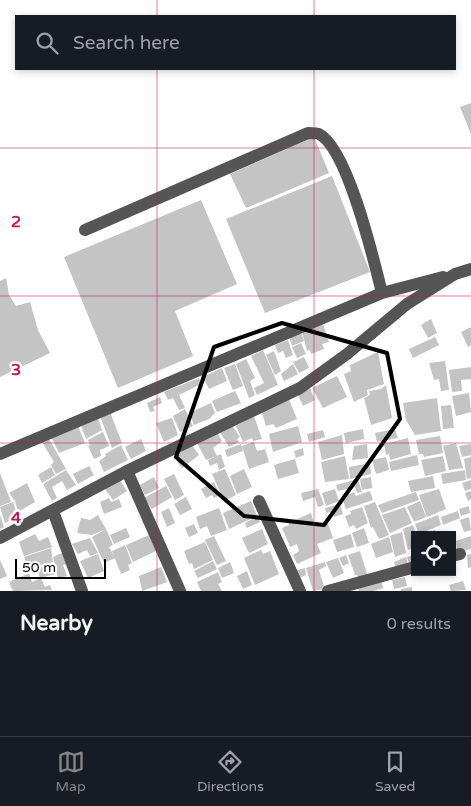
<!DOCTYPE html>
<html lang="en">
<head>
<meta charset="utf-8">
<style>
  :root { --surface:#171b24; --page:#242831; --text:#f1f3f6; --muted:#9ea1a6; --line:#363941; --accent:#858687 }
  body { margin:0; font-family:"Varela Round",sans-serif; background:var(--page); color:var(--text) }
  .controls { position:absolute; right:15px; bottom:15px; display:grid; overflow:hidden; border-radius:0px; box-shadow:0 2px 8px #0003 }
  .controls button { width:45px; height:45px; display:grid; place-items:center; padding:0; border:0; border-bottom:1px solid var(--line); background:var(--surface); color:var(--text); font:25px sans-serif }
  .scale { position:absolute; left:15px; bottom:12px; width:91px; box-sizing:border-box; padding-left:5px; border:2px solid #000; border-top:0; font-size:14px; line-height:18px; white-space:nowrap; color:#000; -webkit-text-stroke:4px #fff; paint-order:stroke }
  .list { margin:0; padding:0; list-style:none }
  h2 { display:flex; justify-content:space-between; align-items:center; height:65px; margin:0; padding:0 20px; font-size:21px }
  h2 small { font-size:16px; font-weight:400; color:var(--muted) }
  .icon { flex:none; width:28px; height:28px; fill:none; stroke:currentColor; stroke-width:2; stroke-linecap:round; stroke-linejoin:round }
  .map { position:relative; flex:none; width:471px; height:591px; overflow:hidden }
  .search { position:absolute; background:var(--surface); box-shadow:0 2px 8px #0003; left:15px; right:15px; top:15px; height:55px; display:flex; align-items:center; gap:12px; box-sizing:border-box; padding:0 18px; border-radius:0px; color:var(--muted); font-size:19px }
  .sheet { height:145px; background:var(--surface) }
  nav { display:flex; justify-content:space-around; align-items:center; box-sizing:border-box; height:70px; border-top:1px solid var(--line); background:var(--surface); font-size:14px; color:var(--muted) }
  nav a { display:grid; justify-items:center; gap:2px }
  nav .on { color:var(--accent) }
  .map>svg:first-child { display:block }
  .building { fill:#c4c4c4 }
  .lines { fill:none; stroke-linecap:round; stroke-linejoin:round }
  .minor { stroke:#555; stroke-width:12 }
  .marked { fill:none; stroke:#000; stroke-width:4; stroke-linejoin:round }
  .grid { fill:none; stroke:#c2185b; stroke-width:1; stroke-opacity:0.55 }
  .grid-label { font-size:16px; text-anchor:middle; font-weight:bold; fill:#c2185b; stroke:#fff; stroke-width:5; stroke-linejoin:round; paint-order:stroke }
</style>
</head>
<body>
<div class="map">
<svg width="471" height="591" viewBox="0 0 471 591">
  <rect width="100%" height="100%" fill="#fff"/>
  <path class="building" d="M 471,103 L 471,134 L 460,107 Z
    M 314,137 L 329,173 L 246,208 L 230,174 Z
    M 332,176 L 370,272 L 265,313 L 226,219 Z
    M 201,200 L 237,284 L 175,311 L 193,356 L 118,388 L 64,257 Z
    M 6,278 L 9,295 L 16,306 L 30,302 L 38,330 L 50,353 L 0,377 L 0,281 Z
    M 431,319 L 437,333 L 428,338 L 421,325 Z
    M 323,324 L 329,342 L 322,344 L 324,349 L 311,354 L 310,350 L 307,351 L 302,332 Z
    M 471,327 L 471,345 L 468,347 L 461,332 Z
    M 301,332 L 304,341 L 292,346 L 289,337 Z
    M 435,337 L 439,345 L 413,358 L 409,349 Z
    M 288,340 L 293,355 L 286,358 L 283,351 L 278,353 L 275,345 Z
    M 301,343 L 306,354 L 297,358 L 292,347 Z
    M 263,350 L 278,385 L 257,395 L 254,388 L 264,383 L 251,356 Z
    M 274,351 L 281,371 L 275,375 L 266,355 Z
    M 378,352 L 384,384 L 367,390 L 368,395 L 354,402 L 344,374 L 351,371 L 350,365 Z
    M 304,357 L 309,368 L 299,373 L 293,362 Z
    M 246,359 L 255,378 L 250,381 L 255,395 L 249,398 L 236,364 Z
    M 445,361 L 449,390 L 441,391 L 439,379 L 434,380 L 429,363 Z
    M 235,364 L 243,386 L 233,390 L 224,368 Z
    M 293,364 L 298,374 L 284,381 L 281,374 Z
    M 471,367 L 471,379 L 461,380 L 462,391 L 452,392 L 449,370 Z
    M 222,368 L 227,381 L 209,389 L 205,381 L 203,382 L 201,378 Z
    M 337,376 L 347,397 L 323,408 L 312,388 Z
    M 199,378 L 201,384 L 179,395 L 185,408 L 179,410 L 173,398 L 168,400 L 164,392 Z
    M 386,385 L 392,418 L 371,425 L 364,398 L 370,395 L 369,391 L 381,389 Z
    M 309,386 L 315,400 L 303,406 L 297,393 Z
    M 235,391 L 241,403 L 217,412 L 212,401 Z
    M 469,393 L 471,412 L 456,416 L 452,396 Z
    M 160,397 L 162,403 L 153,407 L 155,411 L 150,412 L 147,403 Z
    M 288,397 L 297,419 L 276,428 L 273,424 L 266,426 L 261,409 Z
    M 437,398 L 441,431 L 415,435 L 406,420 L 403,403 Z
    M 211,403 L 215,413 L 209,419 L 194,425 L 189,413 Z
    M 451,405 L 454,428 L 443,429 L 441,406 Z
    M 185,409 L 193,426 L 180,432 L 173,416 Z
    M 110,412 L 122,443 L 112,448 L 100,416 Z
    M 254,416 L 262,439 L 253,441 L 252,438 L 243,442 L 236,426 Z
    M 98,418 L 102,430 L 86,439 L 81,425 Z
    M 172,418 L 178,435 L 164,442 L 156,423 Z
    M 231,424 L 240,437 L 237,439 L 239,442 L 229,447 L 220,432 Z
    M 78,426 L 85,443 L 59,453 L 51,437 Z
    M 298,426 L 302,442 L 273,452 L 269,434 Z
    M 363,429 L 364,439 L 346,443 L 344,433 Z
    M 395,429 L 398,438 L 377,442 L 375,433 Z
    M 323,430 L 325,437 L 309,442 L 307,434 Z
    M 216,431 L 222,441 L 213,448 L 217,456 L 206,460 L 196,441 Z
    M 103,432 L 109,446 L 100,450 L 101,456 L 94,459 L 88,446 L 90,445 L 88,440 Z
    M 342,435 L 344,454 L 322,460 L 318,442 Z
    M 440,436 L 443,453 L 424,457 L 423,454 L 419,454 L 416,440 Z
    M 48,437 L 66,469 L 56,474 L 51,465 L 54,462 L 42,442 Z
    M 408,438 L 411,454 L 390,460 L 389,454 L 386,455 L 384,444 Z
    M 141,439 L 146,451 L 131,459 L 125,447 Z
    M 254,442 L 257,451 L 265,449 L 269,462 L 249,469 L 242,446 Z
    M 456,443 L 463,468 L 449,470 L 443,446 Z
    M 191,444 L 199,455 L 182,468 L 174,457 Z
    M 241,444 L 243,451 L 227,457 L 225,450 Z
    M 367,444 L 368,458 L 352,460 L 354,446 Z
    M 471,444 L 471,455 L 462,457 L 459,446 Z
    M 121,445 L 128,460 L 104,472 L 99,461 L 106,456 L 105,454 Z
    M 303,448 L 304,455 L 296,458 L 294,451 Z
    M 221,454 L 225,467 L 219,470 L 217,463 L 210,466 L 208,460 Z
    M 417,455 L 419,465 L 391,471 L 389,462 Z
    M 345,456 L 349,479 L 325,482 L 321,462 Z
    M 443,456 L 446,471 L 425,476 L 421,460 Z
    M 386,457 L 389,470 L 376,474 L 372,460 Z
    M 471,457 L 471,478 L 467,479 L 464,459 Z
    M 295,459 L 299,473 L 278,479 L 274,465 Z
    M 370,463 L 371,474 L 350,479 L 349,467 Z
    M 89,466 L 94,475 L 78,484 L 73,474 Z
    M 51,467 L 55,475 L 42,483 L 38,475 Z
    M 225,469 L 236,495 L 224,501 L 212,474 Z
    M 244,469 L 252,487 L 237,494 L 230,476 Z
    M 66,470 L 76,485 L 67,490 L 62,481 L 52,487 L 57,498 L 52,501 L 43,484 Z
    M 465,470 L 466,480 L 443,484 L 441,474 Z
    M 0,473 L 11,502 L 0,506 Z
    M 174,474 L 184,495 L 175,500 L 164,479 Z
    M 433,476 L 435,488 L 411,492 L 408,481 Z
    M 154,477 L 159,488 L 145,495 L 140,485 Z
    M 371,477 L 372,488 L 362,490 L 360,479 Z
    M 119,479 L 127,491 L 113,500 L 105,489 Z
    M 358,479 L 362,492 L 357,493 L 355,487 L 338,491 L 336,485 Z
    M 471,480 L 471,489 L 465,491 L 462,483 Z
    M 214,482 L 220,495 L 214,498 L 212,495 L 206,498 L 201,489 Z
    M 27,483 L 35,502 L 18,512 L 15,501 L 9,493 Z
    M 166,486 L 172,497 L 152,509 L 144,498 Z
    M 318,489 L 324,505 L 318,507 L 315,497 L 303,501 L 301,493 Z
    M 335,489 L 339,501 L 326,506 L 322,493 Z
    M 439,489 L 446,509 L 427,517 L 419,495 Z
    M 370,491 L 373,500 L 346,509 L 342,497 L 354,492 L 356,496 Z
    M 471,491 L 471,499 L 468,501 L 465,493 Z
    M 416,492 L 419,500 L 382,513 L 378,505 Z
    M 186,497 L 192,509 L 180,515 L 174,504 Z
    M 109,498 L 111,502 L 119,499 L 122,507 L 104,514 L 100,502 Z
    M 251,501 L 257,516 L 229,529 L 223,513 Z
    M 420,501 L 426,517 L 414,522 L 407,507 Z
    M 13,502 L 18,517 L 5,523 L 0,507 Z
    M 375,502 L 389,535 L 379,539 L 373,527 L 371,528 L 364,506 Z
    M 340,504 L 343,514 L 334,517 L 333,511 L 326,513 L 325,508 Z
    M 469,506 L 470,513 L 461,516 L 459,509 Z
    M 362,507 L 368,523 L 356,529 L 354,525 L 349,527 L 345,516 L 351,514 L 350,511 Z
    M 405,507 L 412,523 L 390,533 L 382,515 Z
    M 169,508 L 175,523 L 167,527 L 161,512 Z
    M 219,508 L 227,530 L 211,536 L 207,526 L 200,529 L 196,517 Z
    M 458,511 L 460,518 L 443,525 L 441,517 Z
    M 311,513 L 315,526 L 327,521 L 333,538 L 317,544 L 321,553 L 297,564 L 293,555 L 299,551 L 297,544 L 290,547 L 282,528 L 289,525 L 288,523 Z
    M 0,515 L 4,527 L 0,529 Z
    M 98,515 L 106,529 L 92,535 L 77,533 L 81,518 L 90,520 Z
    M 438,515 L 441,525 L 419,534 L 415,524 Z
    M 258,516 L 260,522 L 247,528 L 245,523 Z
    M 469,517 L 471,530 L 464,532 L 460,520 Z
    M 194,524 L 198,533 L 189,537 L 185,528 Z
    M 413,525 L 416,535 L 415,547 L 408,550 L 403,529 Z
    M 126,528 L 130,537 L 114,544 L 110,535 Z
    M 364,528 L 369,543 L 357,547 L 352,533 Z
    M 106,529 L 113,545 L 109,547 L 115,558 L 104,563 L 92,537 Z
    M 262,529 L 268,544 L 249,553 L 242,538 Z
    M 435,530 L 436,535 L 424,535 Z
    M 402,532 L 406,553 L 395,557 L 390,536 Z
    M 35,534 L 39,541 L 48,537 L 52,547 L 24,556 L 19,542 Z
    M 351,534 L 354,547 L 337,552 L 333,540 Z
    M 149,535 L 156,551 L 133,562 L 126,545 Z
    M 214,536 L 226,561 L 217,565 L 205,540 Z
    M 471,536 L 471,549 L 457,552 L 456,541 Z
    M 389,537 L 393,552 L 376,558 L 371,544 Z
    M 90,538 L 98,553 L 90,556 L 87,550 L 78,554 L 72,544 Z
    M 205,542 L 213,560 L 194,569 L 192,563 L 189,564 L 184,551 Z
    M 125,545 L 132,563 L 128,565 L 130,570 L 121,574 L 112,551 Z
    M 51,548 L 53,562 L 28,569 L 24,557 Z
    M 261,550 L 263,554 L 270,551 L 279,574 L 255,585 L 244,558 Z
    M 360,551 L 368,577 L 359,580 L 357,575 L 355,575 L 348,555 Z
    M 64,552 L 68,563 L 63,565 L 67,576 L 58,578 L 53,557 Z
    M 98,554 L 104,571 L 88,578 L 80,561 Z
    M 471,554 L 471,567 L 468,568 L 467,555 Z
    M 346,555 L 349,563 L 343,566 L 339,558 Z
    M 415,555 L 415,564 L 410,566 L 407,557 Z
    M 406,557 L 408,565 L 396,569 L 394,562 Z
    M 338,558 L 344,573 L 333,578 L 326,562 Z
    M 0,560 L 7,576 L 0,579 Z
    M 213,561 L 217,569 L 198,578 L 194,571 Z
    M 230,562 L 234,573 L 222,578 L 218,568 Z
    M 325,562 L 326,566 L 319,570 L 325,589 L 313,591 L 306,568 Z
    M 52,563 L 55,574 L 40,578 L 37,569 Z
    M 161,567 L 167,582 L 142,591 L 139,576 Z
    M 305,568 L 306,575 L 297,579 L 294,571 Z
    M 247,571 L 252,585 L 243,589 L 237,576 Z
    M 218,572 L 222,582 L 218,584 L 222,591 L 201,591 L 197,582 Z
    M 29,573 L 32,582 L 41,578 L 45,587 L 50,585 L 52,590 L 13,591 L 9,582 Z
    M 405,577 L 407,586 L 394,589 L 392,580 Z
    M 381,578 L 383,588 L 373,591 L 359,591 L 357,585 Z
    M 463,581 L 466,590 L 451,591 L 449,585 Z
    M 412,587 L 412,591 L 401,591 L 401,589 Z"/>
  <g class="lines">
    <path class="minor" d="M 85,230 L 308,133 C 311,133 317,133 319,134 C 348,149 374,261 382,293
      M 0,454 L 382,293 L 443,277
      M 127,471 L 180,591
      M 259,501 L 300,591
      M 53,511 L 82,591
      M 0,538 L 127,471 L 300,388 L 347,354 L 407,304 L 455,274 L 471,269
      M 452,556 L 460,554
      M 328,591 L 415,567"/>
  </g>
  <path class="marked" d="M 282,323 L 387,353 L 400,419 L 324,525 L 244,516 L 176,457 L 214,347 Z"/>
  <path class="grid" d="M 157,0 L 157,16M 314,0 L 314,16M 157,69 L 157,591M 314,69 L 314,591M 0,148 L 471,148M 0,296 L 471,296M 0,443 L 471,443"/>
  <g class="grid-label">
    <text x="16" y="227">2</text>
    <text x="16" y="375">3</text>
    <text x="16" y="523">4</text>
  </g>
</svg>
<div class="controls">
<button><svg class="icon" aria-label="locate" viewBox="0 0 24 24"><circle cx="12" cy="12" r="6"/><path d="M12 2v4M12 18v4M2 12h4M18 12h4"/></svg></button>
</div>
<div class="scale">50 m</div>
<div class="search"><svg class="icon" aria-label="search" viewBox="0 0 24 24"><circle cx="10" cy="10" r="6"/><path d="M15 15l6 6"/></svg>Search here</div>
</div>
<section class="sheet">
<h2>Nearby<small>0 results</small></h2>
<ul class="list">
</ul>
</section>
<nav>
<a class="on"><svg class="icon" aria-label="map" viewBox="0 0 24 24"><path d="M3 6l6-2 6 2 6-2v14l-6 2-6-2-6 2zM9 4v14M15 6v14"/></svg>Map</a>
<a><svg class="icon" aria-label="directions" viewBox="0 0 24 24"><path d="M12 3l9 9-9 9-9-9zM9 14v-3h6M13 9l2 2-2 2"/></svg>Directions</a>
<a><svg class="icon" aria-label="saved" viewBox="0 0 24 24"><path d="M7 4h10v16l-5-4-5 4z"/></svg>Saved</a>
</nav>
</body>
</html>
